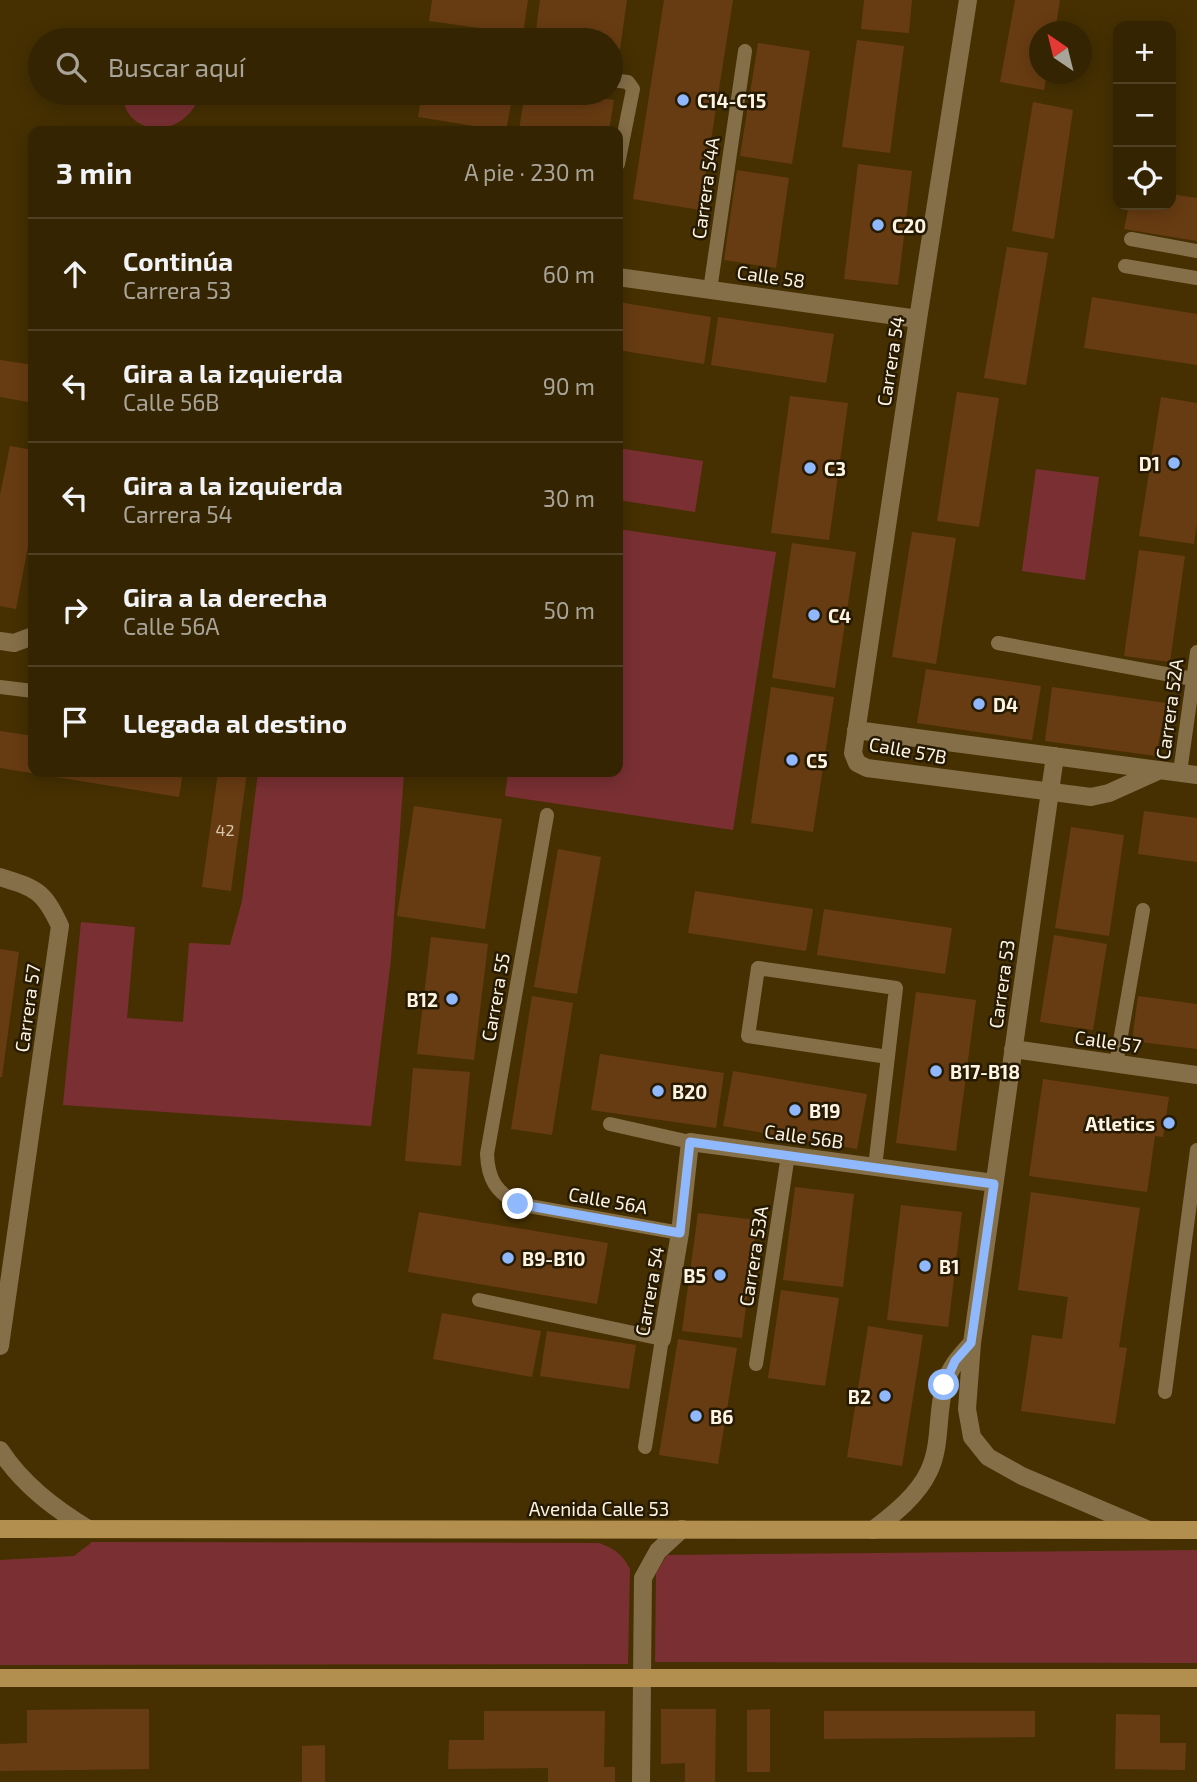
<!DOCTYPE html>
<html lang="es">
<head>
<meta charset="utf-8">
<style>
  :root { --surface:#342402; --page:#3f3011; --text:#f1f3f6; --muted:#a9a499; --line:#4e4124 }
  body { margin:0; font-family:"Exo 2",sans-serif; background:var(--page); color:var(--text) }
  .controls { position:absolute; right:21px; top:21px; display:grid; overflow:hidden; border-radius:14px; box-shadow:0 4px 18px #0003 }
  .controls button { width:63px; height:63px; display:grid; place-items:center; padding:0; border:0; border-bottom:2px solid var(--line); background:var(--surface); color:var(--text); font:35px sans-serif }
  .compass { position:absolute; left:1029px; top:21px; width:63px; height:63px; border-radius:50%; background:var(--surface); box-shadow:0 4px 18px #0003; rotate:325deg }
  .stop { position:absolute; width:21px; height:21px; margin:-16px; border:5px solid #8fb8fd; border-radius:50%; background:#fff }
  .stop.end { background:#8fb8fd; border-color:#fff; box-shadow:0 2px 7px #0008 }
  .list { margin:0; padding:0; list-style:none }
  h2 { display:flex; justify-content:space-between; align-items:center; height:91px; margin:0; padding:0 28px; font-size:30px }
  h2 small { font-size:23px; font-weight:400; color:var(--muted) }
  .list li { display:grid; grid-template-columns:46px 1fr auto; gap:21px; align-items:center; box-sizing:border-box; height:112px; padding:0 28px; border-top:2px solid var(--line) }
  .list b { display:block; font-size:26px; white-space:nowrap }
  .list p { margin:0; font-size:23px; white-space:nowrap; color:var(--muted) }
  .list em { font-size:23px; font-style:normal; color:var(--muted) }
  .icon { flex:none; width:38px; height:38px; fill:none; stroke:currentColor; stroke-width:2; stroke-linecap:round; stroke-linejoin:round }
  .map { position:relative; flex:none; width:1197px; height:1782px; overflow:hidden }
  .search { position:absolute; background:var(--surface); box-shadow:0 4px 18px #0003; left:28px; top:28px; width:595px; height:77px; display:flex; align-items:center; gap:18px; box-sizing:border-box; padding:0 24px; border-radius:38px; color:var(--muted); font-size:26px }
  .panel { position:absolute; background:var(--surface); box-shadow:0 4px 18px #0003; left:28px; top:126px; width:595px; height:651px; border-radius:14px }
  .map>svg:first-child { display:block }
  .green { fill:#7a3033 }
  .building { fill:#683c12 }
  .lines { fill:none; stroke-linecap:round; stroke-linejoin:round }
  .service { stroke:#856f48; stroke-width:14 }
  .minor { stroke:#856f48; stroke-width:18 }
  .secondary { stroke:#b38f4f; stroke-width:18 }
  .route { stroke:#8fb8fd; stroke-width:9 }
  .poi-dot { fill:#8fb8fd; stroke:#261a03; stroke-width:2.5 }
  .labels { text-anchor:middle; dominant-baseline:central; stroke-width:5; stroke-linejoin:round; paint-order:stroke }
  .number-label { font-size:16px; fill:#d8c6af }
  .poi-label { font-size:19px; font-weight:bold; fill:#fef4e3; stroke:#261a03; text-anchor:start }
  .street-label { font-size:19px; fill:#fef4e3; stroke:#261a03 }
</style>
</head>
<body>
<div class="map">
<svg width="1197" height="1782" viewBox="0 0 1197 1782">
  <rect width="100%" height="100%" fill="#463002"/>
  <path class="green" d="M 122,93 L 200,93 L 200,94 C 186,140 125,139 122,93 Z
    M 618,448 L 703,461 L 695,512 L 618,500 Z
    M 1036,469 L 1099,477 L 1085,580 L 1022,571 Z
    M 618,529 L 776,552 L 733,830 L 505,796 L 508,772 L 618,772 Z
    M 258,772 L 404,772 L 391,959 L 371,1126 L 63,1105 L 81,922 L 135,927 L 127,1018 L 183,1022 L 189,943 L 230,945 L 242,901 Z
    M 92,1542 L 599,1543 C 615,1549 622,1554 630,1569 L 628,1664 L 0,1665 L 0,1560 L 74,1556 Z
    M 1197,1550 L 1197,1663 L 655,1662 L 656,1573 L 667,1555 Z"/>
  <path class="building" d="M 432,0 L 528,0 L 523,34 L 429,21 Z
    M 540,0 L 627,0 L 620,49 L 611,47 L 611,40 L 555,40 L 535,38 Z
    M 664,0 L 733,0 L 700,210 L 633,199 Z
    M 864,0 L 912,0 L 909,33 L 861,29 Z
    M 1015,0 L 1060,0 L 1055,32 L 1040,32 L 1040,74 L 1047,74 L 1044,90 L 1000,82 Z
    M 857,40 L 904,46 L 890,153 L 842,147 Z
    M 758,43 L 810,51 L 792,164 L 740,156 Z
    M 422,93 L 513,93 L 506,131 L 418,117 Z
    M 525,93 L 565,93 L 614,100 L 609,131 L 519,129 Z
    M 1033,102 L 1073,110 L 1054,239 L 1012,231 Z
    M 858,164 L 912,171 L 898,285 L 844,279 Z
    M 737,170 L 789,178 L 776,268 L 724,260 Z
    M 1171,194 L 1197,198 L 1197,241 L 1124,229 L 1129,205 L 1171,205 Z
    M 1007,247 L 1048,253 L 1026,385 L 984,378 Z
    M 1092,297 L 1197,314 L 1197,365 L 1084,348 Z
    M 618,302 L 711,317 L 704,364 L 618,350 Z
    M 718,317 L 834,334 L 826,383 L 711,365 Z
    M 0,360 L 33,365 L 33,403 L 0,397 Z
    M 957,392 L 999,398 L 979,527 L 937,521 Z
    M 790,396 L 848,403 L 829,540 L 771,533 Z
    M 1161,397 L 1197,403 L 1197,523 L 1194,544 L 1139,536 Z
    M 10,446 L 33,450 L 33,521 L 16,609 L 0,606 L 0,495 Z
    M 912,532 L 956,538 L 936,664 L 892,657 Z
    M 792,543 L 856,552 L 835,688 L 772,678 Z
    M 1139,550 L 1185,556 L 1170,662 L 1124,656 Z
    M 926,669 L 1041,686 L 1032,740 L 917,723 Z
    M 771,687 L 834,697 L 813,832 L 751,823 Z
    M 1052,687 L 1166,703 L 1156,756 L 1045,741 Z
    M 0,731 L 33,736 L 33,772 L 183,772 L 179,797 L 0,768 Z
    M 218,772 L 247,772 L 231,891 L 202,887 Z
    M 414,806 L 502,819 L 485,929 L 397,916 Z
    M 1144,811 L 1197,818 L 1197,862 L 1138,854 Z
    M 1071,827 L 1124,835 L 1109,936 L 1055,928 Z
    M 558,849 L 601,857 L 577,994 L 534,987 Z
    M 695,891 L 813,909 L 806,951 L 688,933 Z
    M 824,909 L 952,928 L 945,974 L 817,955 Z
    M 1054,935 L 1107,944 L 1093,1030 L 1040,1022 Z
    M 431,937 L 488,944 L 474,1060 L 417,1054 Z
    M 0,949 L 19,952 L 2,1077 L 0,1077 Z
    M 916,992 L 976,1000 L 956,1151 L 896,1143 Z
    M 532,996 L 573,1003 L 552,1135 L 511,1129 Z
    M 1138,996 L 1197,1004 L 1197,1049 L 1132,1041 Z
    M 600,1054 L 724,1073 L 716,1128 L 591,1110 Z
    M 413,1068 L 470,1072 L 461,1166 L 405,1161 Z
    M 733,1071 L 867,1094 L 857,1149 L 723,1126 Z
    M 1043,1079 L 1169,1097 L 1163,1137 L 1155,1136 L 1147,1192 L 1029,1176 Z
    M 795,1187 L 854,1194 L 843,1287 L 783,1280 Z
    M 1031,1192 L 1140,1208 L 1119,1347 L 1127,1348 L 1115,1424 L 1021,1411 L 1032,1335 L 1062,1339 L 1068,1297 L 1018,1290 Z
    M 901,1205 L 962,1212 L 948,1327 L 887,1320 Z
    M 419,1212 L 608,1243 L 597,1304 L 408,1272 Z
    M 698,1213 L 757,1220 L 742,1338 L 682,1331 Z
    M 781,1290 L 839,1298 L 825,1386 L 768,1378 Z
    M 442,1313 L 541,1331 L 532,1377 L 433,1359 Z
    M 868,1326 L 923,1335 L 902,1466 L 847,1457 Z
    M 547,1331 L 636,1345 L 629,1389 L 540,1376 Z
    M 678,1339 L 737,1348 L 718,1464 L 659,1455 Z
    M 107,1709 L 149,1709 L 149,1769 L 0,1771 L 0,1744 L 27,1743 L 27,1710 Z
    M 661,1709 L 716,1709 L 715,1782 L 685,1782 L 685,1763 L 661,1764 Z
    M 770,1709 L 770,1772 L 747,1772 L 747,1710 Z
    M 484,1711 L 605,1711 L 604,1767 L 615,1767 L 615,1782 L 548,1782 L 548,1768 L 448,1769 L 449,1740 L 484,1740 Z
    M 824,1711 L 1035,1711 L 1035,1737 L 824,1739 Z
    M 1116,1714 L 1160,1715 L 1160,1743 L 1186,1743 L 1185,1770 L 1115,1769 Z
    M 325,1745 L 325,1782 L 302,1782 L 302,1746 Z"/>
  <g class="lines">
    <path class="service" d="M 611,80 L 628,82 L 633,89 L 618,164
      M 1131,239 L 1197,251
      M 1125,266 L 1197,278
      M 710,290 L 745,51
      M 998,643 L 1193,679
      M 0,687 L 33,691
      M 1180,772 L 1197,652
      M 547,815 L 487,1154 C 488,1179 496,1192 518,1204 L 680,1233
      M 1116,1064 L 1143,910
      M 610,1124 L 690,1142
      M 875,1167 L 896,988 L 758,968 L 748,1036 L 888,1057
      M 479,1300 L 662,1339 L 645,1447
      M 756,1364 L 788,1155
      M 1165,1392 L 1197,1150"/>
    <path class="minor" d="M 968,0 L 918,319 L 853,753 L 857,763 L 867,768 L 1091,797 L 1109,793 L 1160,770
      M 618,277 L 918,319
      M 0,641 L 14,643 L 33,636
      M 856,730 L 1197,775
      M 1055,756 L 972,1343 L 967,1409 L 972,1437 L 988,1457 L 1022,1476 L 1149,1530
      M 0,877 C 36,888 44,891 60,926 L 0,1346
      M 1013,1049 L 1197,1075
      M 662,1339 L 680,1233 L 690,1142 L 994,1183
      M 0,1450 C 22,1484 54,1508 88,1529
      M 873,1530 C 894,1514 918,1495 929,1471 C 942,1444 936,1412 945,1384 C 950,1367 960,1356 972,1343
      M 641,1782 L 643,1578 L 658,1551 L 682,1529"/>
    <path class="secondary" d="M 0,1529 L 1197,1530
      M 0,1678 L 1197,1678"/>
  </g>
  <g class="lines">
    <path class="route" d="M 518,1204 L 680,1233 L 690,1142 L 994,1184 L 971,1343 L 955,1361 L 944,1385"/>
  </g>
  <g class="poi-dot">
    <circle cx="683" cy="100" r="7"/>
    <circle cx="878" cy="225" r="7"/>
    <circle cx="1174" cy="463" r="7"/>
    <circle cx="810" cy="468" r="7"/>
    <circle cx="814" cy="615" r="7"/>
    <circle cx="979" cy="704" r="7"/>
    <circle cx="792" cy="760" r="7"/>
    <circle cx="452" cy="999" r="7"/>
    <circle cx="936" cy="1071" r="7"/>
    <circle cx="658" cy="1091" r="7"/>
    <circle cx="795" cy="1110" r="7"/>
    <circle cx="1169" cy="1123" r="7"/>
    <circle cx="508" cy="1258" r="7"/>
    <circle cx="925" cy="1266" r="7"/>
    <circle cx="720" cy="1275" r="7"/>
    <circle cx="885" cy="1396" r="7"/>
    <circle cx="696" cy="1416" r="7"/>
  </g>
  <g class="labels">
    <g class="number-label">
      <text x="225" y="829">42</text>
    </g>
    <g class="poi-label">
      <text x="697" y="100">C14-C15</text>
      <text x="892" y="225">C20</text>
      <text x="1160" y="463" text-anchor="end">D1</text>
      <text x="824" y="468">C3</text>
      <text x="828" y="615">C4</text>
      <text x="993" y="704">D4</text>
      <text x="806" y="760">C5</text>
      <text x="438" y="999" text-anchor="end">B12</text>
      <text x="950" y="1071">B17-B18</text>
      <text x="672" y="1091">B20</text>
      <text x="809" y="1110">B19</text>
      <text x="1155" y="1123" text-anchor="end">Atletics</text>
      <text x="522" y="1258">B9-B10</text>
      <text x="939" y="1266">B1</text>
      <text x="706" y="1275" text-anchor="end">B5</text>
      <text x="871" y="1396" text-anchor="end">B2</text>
      <text x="710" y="1416">B6</text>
    </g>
    <g class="street-label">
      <text transform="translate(705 188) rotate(-82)">Carrera 54A</text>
      <text transform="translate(771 276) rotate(8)">Calle 58</text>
      <text transform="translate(890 361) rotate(-81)">Carrera 54</text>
      <text transform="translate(1169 709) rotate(-82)">Carrera 52A</text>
      <text transform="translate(908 750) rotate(10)">Calle 57B</text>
      <text transform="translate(1001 984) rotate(-82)">Carrera 53</text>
      <text transform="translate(495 997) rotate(-80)">Carrera 55</text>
      <text transform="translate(27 1008) rotate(-82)">Carrera 57</text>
      <text transform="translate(1108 1041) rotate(8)">Calle 57</text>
      <text transform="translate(804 1136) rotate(8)">Calle 56B</text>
      <text transform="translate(608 1200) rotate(10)">Calle 56A</text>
      <text transform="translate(753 1256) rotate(-81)">Carrera 53A</text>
      <text transform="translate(649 1291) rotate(-80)">Carrera 54</text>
      <text x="599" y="1508">Avenida Calle 53</text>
    </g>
  </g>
</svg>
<div class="controls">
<button>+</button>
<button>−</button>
<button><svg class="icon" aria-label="locate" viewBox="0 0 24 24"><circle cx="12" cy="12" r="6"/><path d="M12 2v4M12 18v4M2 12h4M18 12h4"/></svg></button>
</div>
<svg class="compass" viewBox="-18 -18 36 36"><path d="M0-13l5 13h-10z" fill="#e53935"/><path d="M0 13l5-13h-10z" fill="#a9a499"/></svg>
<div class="stop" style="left:944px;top:1385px"></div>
<div class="stop end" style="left:518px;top:1204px"></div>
<div class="search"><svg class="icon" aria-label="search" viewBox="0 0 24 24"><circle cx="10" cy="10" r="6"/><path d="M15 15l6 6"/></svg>Buscar aquí</div>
<section class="panel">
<h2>3 min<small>A pie · 230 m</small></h2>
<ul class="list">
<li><svg class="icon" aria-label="ahead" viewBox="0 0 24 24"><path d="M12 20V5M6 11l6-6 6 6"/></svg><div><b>Continúa</b><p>Carrera 53</p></div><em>60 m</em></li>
<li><svg class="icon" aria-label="left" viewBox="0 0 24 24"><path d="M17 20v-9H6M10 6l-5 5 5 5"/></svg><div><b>Gira a la izquierda</b><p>Calle 56B</p></div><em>90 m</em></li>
<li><svg class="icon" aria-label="left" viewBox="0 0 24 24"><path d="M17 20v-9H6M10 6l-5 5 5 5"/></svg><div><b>Gira a la izquierda</b><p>Carrera 54</p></div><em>30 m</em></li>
<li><svg class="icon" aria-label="right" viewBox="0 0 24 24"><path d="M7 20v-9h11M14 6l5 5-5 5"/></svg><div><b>Gira a la derecha</b><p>Calle 56A</p></div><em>50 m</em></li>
<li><svg class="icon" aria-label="arrive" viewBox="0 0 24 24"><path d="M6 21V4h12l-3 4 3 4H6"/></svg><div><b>Llegada al destino</b></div></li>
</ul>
</section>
</div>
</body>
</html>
